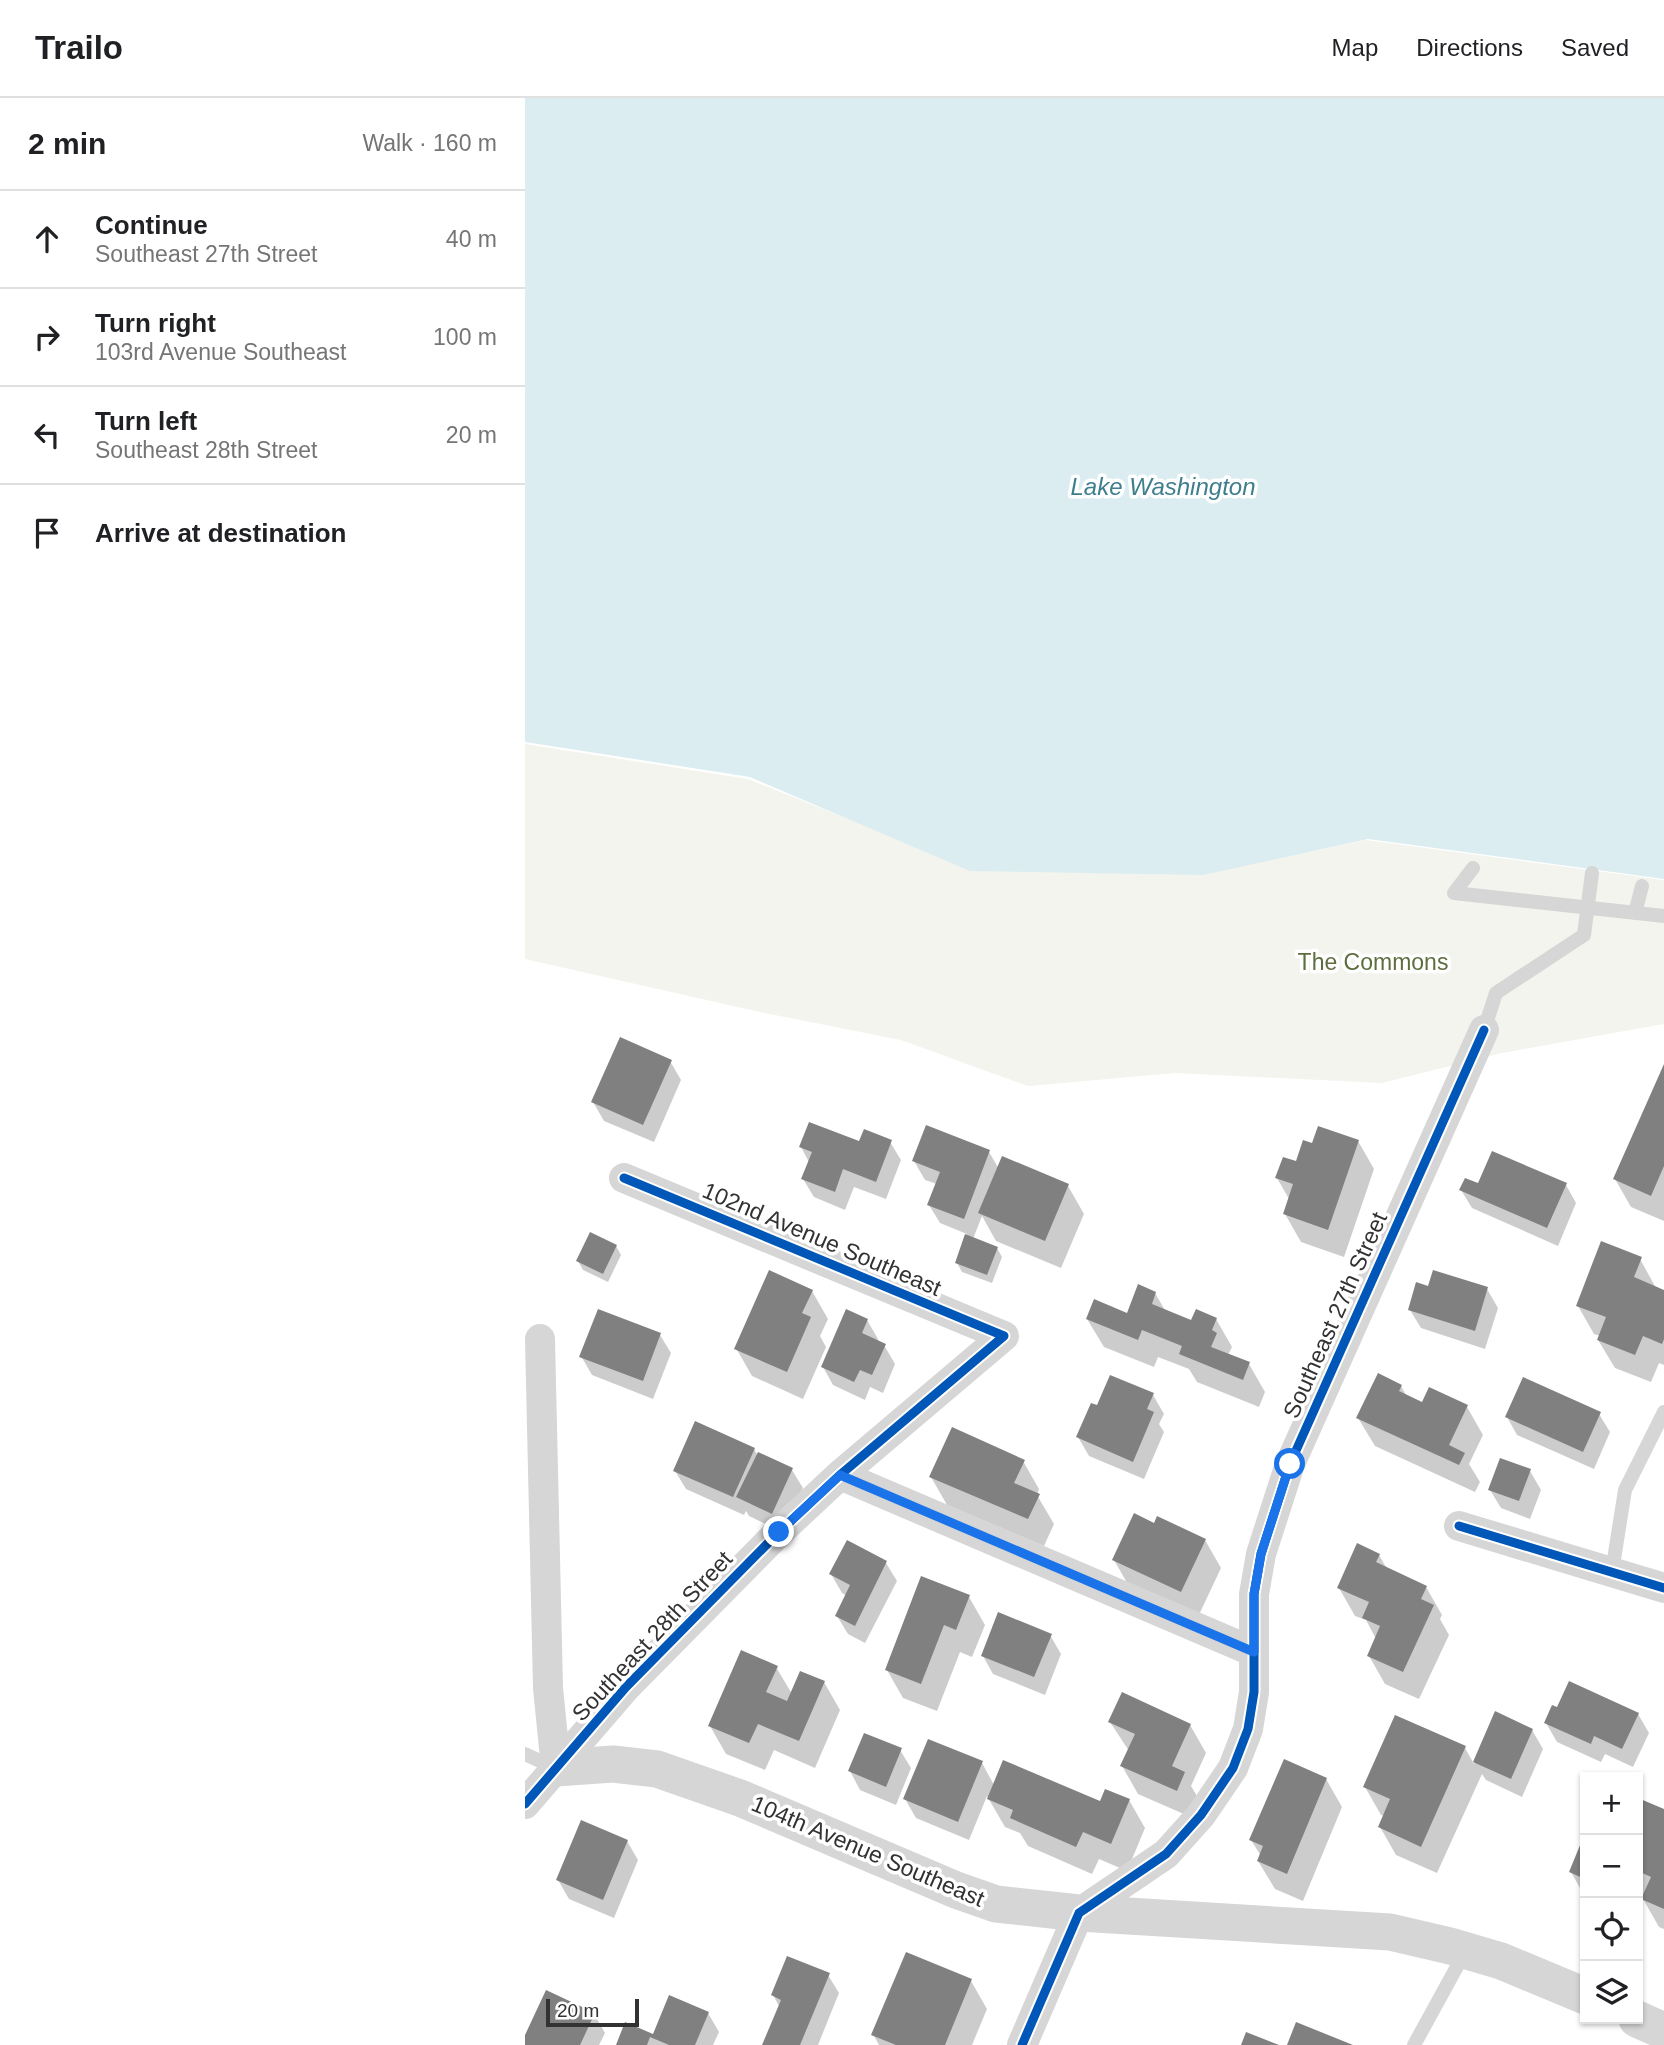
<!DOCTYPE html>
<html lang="en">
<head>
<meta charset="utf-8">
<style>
  :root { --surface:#fff; --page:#f6f6f6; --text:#202124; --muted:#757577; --line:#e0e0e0 }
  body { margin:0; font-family:Arial,sans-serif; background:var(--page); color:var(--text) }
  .controls { position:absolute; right:21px; bottom:21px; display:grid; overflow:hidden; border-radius:0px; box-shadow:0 2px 5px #0004 }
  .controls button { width:63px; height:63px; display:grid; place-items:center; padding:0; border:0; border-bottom:2px solid var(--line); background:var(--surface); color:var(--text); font:35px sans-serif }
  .scale { position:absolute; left:21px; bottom:18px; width:93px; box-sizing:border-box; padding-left:7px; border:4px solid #323232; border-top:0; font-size:19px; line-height:24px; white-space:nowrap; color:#323232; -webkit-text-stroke:5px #fff; paint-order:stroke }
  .stop { position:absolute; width:21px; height:21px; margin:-16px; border:5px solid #1a73e8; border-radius:50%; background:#fff }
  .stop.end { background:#1a73e8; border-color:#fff; box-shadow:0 2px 7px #0008 }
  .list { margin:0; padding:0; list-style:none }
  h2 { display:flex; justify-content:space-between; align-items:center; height:91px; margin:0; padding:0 28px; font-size:30px }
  h2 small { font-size:23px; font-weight:400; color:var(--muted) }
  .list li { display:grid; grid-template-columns:46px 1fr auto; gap:21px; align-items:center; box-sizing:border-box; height:98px; padding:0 28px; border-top:2px solid var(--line) }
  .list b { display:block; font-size:26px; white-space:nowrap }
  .list p { margin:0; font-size:23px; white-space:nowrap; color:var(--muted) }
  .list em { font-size:23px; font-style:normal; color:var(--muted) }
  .icon { flex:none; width:38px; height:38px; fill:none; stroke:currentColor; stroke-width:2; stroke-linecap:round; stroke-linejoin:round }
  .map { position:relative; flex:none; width:1139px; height:1947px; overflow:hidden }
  header { display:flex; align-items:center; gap:42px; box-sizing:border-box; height:98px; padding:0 35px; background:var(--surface); border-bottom:2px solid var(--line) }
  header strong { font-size:33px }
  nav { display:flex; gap:38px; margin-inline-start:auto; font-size:24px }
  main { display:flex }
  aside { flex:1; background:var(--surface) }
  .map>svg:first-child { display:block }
  .green { fill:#f2f4ed }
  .water { fill:#dbedf1 }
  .shadow { fill:#0003 }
  .building { fill:#808080 }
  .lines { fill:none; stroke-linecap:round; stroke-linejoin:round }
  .service { stroke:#d6d6d6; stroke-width:14 }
  .minor { stroke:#d6d6d6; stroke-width:30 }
  .tertiary { stroke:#d6d6d6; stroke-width:37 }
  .cycleway-casing { stroke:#fff; stroke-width:13 }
  .cycleway { stroke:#0057b8; stroke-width:9 }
  .route { stroke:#1a73e8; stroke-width:9 }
  .labels { text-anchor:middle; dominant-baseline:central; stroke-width:7; stroke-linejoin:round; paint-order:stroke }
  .park-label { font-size:23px; fill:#5e6e3f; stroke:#fff }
  .street-label { font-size:23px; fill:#323232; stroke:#fff }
  .water-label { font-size:24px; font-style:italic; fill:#3e7e8d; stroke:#fff }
</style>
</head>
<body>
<header>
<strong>Trailo</strong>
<nav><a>Map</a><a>Directions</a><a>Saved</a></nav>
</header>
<main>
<aside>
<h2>2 min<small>Walk · 160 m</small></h2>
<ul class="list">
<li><svg class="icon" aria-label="ahead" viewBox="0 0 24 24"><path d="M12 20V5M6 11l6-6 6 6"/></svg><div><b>Continue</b><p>Southeast 27th Street</p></div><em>40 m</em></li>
<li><svg class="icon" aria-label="right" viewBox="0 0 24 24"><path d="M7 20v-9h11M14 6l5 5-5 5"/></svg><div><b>Turn right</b><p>103rd Avenue Southeast</p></div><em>100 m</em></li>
<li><svg class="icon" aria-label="left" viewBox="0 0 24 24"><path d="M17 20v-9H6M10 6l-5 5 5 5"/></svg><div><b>Turn left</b><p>Southeast 28th Street</p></div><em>20 m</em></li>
<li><svg class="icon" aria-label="arrive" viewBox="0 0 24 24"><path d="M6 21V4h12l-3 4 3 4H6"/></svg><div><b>Arrive at destination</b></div></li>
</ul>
</aside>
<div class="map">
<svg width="1139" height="1947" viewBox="0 0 1139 1947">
  <rect width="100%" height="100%" fill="#fff"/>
  <path class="green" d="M 0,646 L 223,681 L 446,770 L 677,776 L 841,742 L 1139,782 L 1139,926 L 977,955 L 857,985 L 650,975 L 503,988 L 376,942 L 235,914 L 0,861 Z"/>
  <path class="water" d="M 0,0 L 1139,0 L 1139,781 L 843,741 L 678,777 L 445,773 L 225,679 L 0,644 Z"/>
  <path class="shadow" d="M 145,963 L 156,982 L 129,1044 L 79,1023 L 68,1004 Z
    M 1139,971 L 1139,1123 L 1106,1109 L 1090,1081 Z
    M 833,1043 L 849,1071 L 819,1159 L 776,1144 L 760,1116 L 764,1101 L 752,1080 L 772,1066 L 788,1047 Z
    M 365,1044 L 376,1062 L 361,1101 L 329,1089 L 320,1112 L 289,1099 L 278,1081 L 284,1064 L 276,1049 Z
    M 464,1054 L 474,1071 L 543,1088 L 559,1116 L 536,1170 L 471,1143 L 457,1118 L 448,1141 L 472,1150 L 477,1159 L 467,1185 L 437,1174 L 432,1165 L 442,1136 L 415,1125 L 404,1107 L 412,1086 L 400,1082 L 389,1063 Z
    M 1041,1087 L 1051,1105 L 1033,1148 L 947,1110 L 936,1092 Z
    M 91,1148 L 96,1157 L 83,1184 L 58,1172 L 53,1163 Z
    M 1115,1161 L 1131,1190 L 1139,1194 L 1139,1267 L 1134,1265 L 1126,1284 L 1090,1270 L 1073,1242 L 1075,1238 L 1069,1236 L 1053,1208 Z
    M 904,1190 L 962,1191 L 973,1210 L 960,1251 L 896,1230 L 885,1212 Z
    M 287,1193 L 303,1221 L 295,1238 L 301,1249 L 278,1301 L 227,1278 L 211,1250 Z
    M 630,1195 L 641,1214 L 667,1225 L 691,1221 L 707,1249 L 703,1257 L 724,1266 L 740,1294 L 734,1309 L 672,1284 L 664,1271 L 633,1259 L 629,1269 L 579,1249 L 562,1221 L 603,1217 Z
    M 342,1222 L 353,1241 L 352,1244 L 359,1247 L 370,1266 L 358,1295 L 345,1289 L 340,1302 L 308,1287 L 298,1269 Z
    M 135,1237 L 146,1255 L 128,1301 L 67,1277 L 56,1258 Z
    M 876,1288 L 882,1299 L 898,1307 L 942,1309 L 958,1337 L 944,1366 L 955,1384 L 950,1394 L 850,1348 L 833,1320 Z
    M 628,1297 L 639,1316 L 634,1326 L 639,1334 L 619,1381 L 564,1358 L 553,1339 L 573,1310 Z
    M 1074,1316 L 1085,1334 L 1069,1371 L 992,1337 L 982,1319 Z
    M 229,1351 L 233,1358 L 267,1372 L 278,1390 L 257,1434 L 224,1418 L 221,1413 L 219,1417 L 161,1391 L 150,1373 Z
    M 498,1363 L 514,1391 L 512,1397 L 529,1426 L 519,1448 L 422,1407 L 406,1379 Z
    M 1005,1373 L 1016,1392 L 1005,1421 L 976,1410 L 965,1392 Z
    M 630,1427 L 680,1442 L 696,1470 L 672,1521 L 605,1490 L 589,1462 Z
    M 322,1445 L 361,1465 L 372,1483 L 340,1545 L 323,1536 L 312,1518 L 322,1498 L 317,1495 L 306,1476 Z
    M 854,1457 L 862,1471 L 901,1489 L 917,1517 L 915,1521 L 924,1537 L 894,1601 L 860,1586 L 844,1558 L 851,1541 L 841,1522 L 830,1518 L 814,1490 Z
    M 444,1499 L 460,1527 L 447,1559 L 435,1554 L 412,1613 L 378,1600 L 362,1572 Z
    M 525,1537 L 536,1556 L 520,1597 L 468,1576 L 458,1558 Z
    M 251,1569 L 267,1596 L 299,1584 L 315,1612 L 290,1670 L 249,1652 L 240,1672 L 201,1656 L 185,1628 Z
    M 971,1616 L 1007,1632 L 1018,1651 L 997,1699 L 961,1682 L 957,1676 L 912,1775 L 871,1757 L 855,1729 L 860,1718 L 856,1717 L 840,1689 L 940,1650 L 949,1666 Z
    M 1113,1616 L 1124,1635 L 1108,1669 L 1080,1656 L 1076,1664 L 1032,1644 L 1021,1625 Z
    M 585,1624 L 665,1627 L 681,1655 L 666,1688 L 675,1703 L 668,1720 L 613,1696 L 597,1668 L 604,1653 Z
    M 375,1652 L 386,1670 L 371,1707 L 335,1692 L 325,1673 Z
    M 457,1665 L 469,1687 L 576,1705 L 604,1702 L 620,1730 L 602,1773 L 574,1761 L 567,1776 L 503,1748 L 495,1735 L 480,1729 L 462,1698 L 444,1742 L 391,1720 L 380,1701 Z
    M 801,1681 L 817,1709 L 778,1803 L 750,1791 L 733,1763 L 736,1758 L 726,1742 Z
    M 1113,1702 L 1139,1713 L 1139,1831 L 1134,1829 L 1118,1801 L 1113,1813 Z
    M 1060,1740 L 1060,1799 L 1046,1774 Z
    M 102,1743 L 113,1762 L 89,1820 L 44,1801 L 33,1782 Z
    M 303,1877 L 314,1895 L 293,1947 L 239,1947 L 255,1910 L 248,1897 Z
    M 446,1883 L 462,1911 L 447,1947 L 354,1947 L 348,1936 Z
    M 183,1915 L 194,1934 L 188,1947 L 92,1947 L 101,1926 L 129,1938 Z
    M 69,1916 L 80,1935 L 74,1947 L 0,1947 L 0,1941 Z"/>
  <path class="building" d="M 95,939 L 147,962 L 118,1027 L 66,1004 Z
    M 1139,966 L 1139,1068 L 1126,1098 L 1088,1081 Z
    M 284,1024 L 334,1043 L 339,1031 L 367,1042 L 351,1084 L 318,1071 L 310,1094 L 276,1081 L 287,1054 L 274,1049 Z
    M 401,1027 L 465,1052 L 439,1121 L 402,1107 L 415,1074 L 387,1063 Z
    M 793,1028 L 834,1042 L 803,1132 L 758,1116 L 768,1086 L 750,1080 L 758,1059 L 771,1063 L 778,1042 L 787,1045 Z
    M 967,1053 L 1042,1085 L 1022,1130 L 934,1092 L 940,1080 L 953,1085 Z
    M 477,1058 L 544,1086 L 520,1143 L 453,1115 Z
    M 65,1134 L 92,1147 L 78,1176 L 51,1163 Z
    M 440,1136 L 473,1149 L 462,1177 L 430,1165 Z
    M 1076,1143 L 1117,1159 L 1109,1179 L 1139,1192 L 1139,1241 L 1137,1246 L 1118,1238 L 1110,1257 L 1072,1242 L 1081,1219 L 1051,1208 Z
    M 244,1172 L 288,1192 L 277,1215 L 286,1219 L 262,1274 L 209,1251 Z
    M 908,1172 L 963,1189 L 950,1233 L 883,1212 L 891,1184 L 903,1188 Z
    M 613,1186 L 631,1194 L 627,1206 L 666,1222 L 671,1211 L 692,1220 L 687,1232 L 692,1235 L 686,1249 L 725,1264 L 718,1282 L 654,1256 L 657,1248 L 617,1232 L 613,1242 L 561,1221 L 569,1201 L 602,1215 Z
    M 73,1211 L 136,1235 L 118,1283 L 54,1259 Z
    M 321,1211 L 343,1221 L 337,1235 L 361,1246 L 347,1277 L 335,1272 L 329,1284 L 296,1269 Z
    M 853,1275 L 877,1287 L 874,1293 L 897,1304 L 904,1289 L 943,1307 L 924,1347 L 940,1355 L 934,1367 L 831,1320 Z
    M 585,1277 L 629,1295 L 622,1311 L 629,1314 L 608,1364 L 551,1339 L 566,1305 L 572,1307 Z
    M 998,1279 L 1076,1314 L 1058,1354 L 980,1319 Z
    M 170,1323 L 230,1350 L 208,1399 L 148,1373 Z
    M 427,1329 L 500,1362 L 489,1385 L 515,1396 L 503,1421 L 404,1379 Z
    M 233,1354 L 268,1370 L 247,1416 L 211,1399 Z
    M 975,1360 L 1006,1371 L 994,1403 L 963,1392 Z
    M 609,1415 L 629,1425 L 632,1418 L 681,1441 L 656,1494 L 587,1462 Z
    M 322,1442 L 362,1463 L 330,1528 L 310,1518 L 325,1487 L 304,1476 Z
    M 832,1445 L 855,1456 L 851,1464 L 902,1488 L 896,1501 L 909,1507 L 878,1574 L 842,1558 L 855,1528 L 837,1520 L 844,1504 L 812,1490 Z
    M 396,1478 L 445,1497 L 431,1532 L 419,1527 L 396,1586 L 360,1572 Z
    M 473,1514 L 527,1536 L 509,1579 L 456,1558 Z
    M 216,1552 L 253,1568 L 241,1594 L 262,1603 L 275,1573 L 300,1583 L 274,1643 L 233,1626 L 224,1645 L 183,1628 Z
    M 1044,1583 L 1114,1615 L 1097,1651 L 1069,1638 L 1066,1646 L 1019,1625 L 1027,1607 L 1032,1609 Z
    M 597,1594 L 666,1626 L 647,1668 L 660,1674 L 652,1693 L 595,1668 L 610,1636 L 583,1624 Z
    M 970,1613 L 1008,1631 L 986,1681 L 948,1664 Z
    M 870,1617 L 941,1648 L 896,1749 L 853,1729 L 865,1701 L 838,1689 Z
    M 339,1635 L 377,1650 L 361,1689 L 323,1673 Z
    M 403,1641 L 458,1663 L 433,1724 L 378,1701 Z
    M 759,1661 L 802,1680 L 762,1776 L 732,1763 L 738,1748 L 724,1742 Z
    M 478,1662 L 575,1703 L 580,1691 L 605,1701 L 586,1746 L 558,1734 L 551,1749 L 485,1720 L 488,1712 L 462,1701 Z
    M 1113,1700 L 1139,1711 L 1139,1811 L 1116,1801 L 1126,1779 L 1113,1773 Z
    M 56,1722 L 103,1742 L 78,1802 L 31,1782 Z
    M 1060,1735 L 1060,1781 L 1044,1774 Z
    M 381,1854 L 447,1881 L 420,1947 L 371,1947 L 346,1937 Z
    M 262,1858 L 305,1875 L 275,1947 L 237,1947 L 256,1902 L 246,1897 Z
    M 21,1892 L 70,1915 L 55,1947 L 0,1947 L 0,1937 Z
    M 144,1897 L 184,1914 L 170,1947 L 144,1947 L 125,1939 L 122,1947 L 91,1947 L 100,1924 L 128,1936 Z
    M 771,1924 L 828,1947 L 762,1947 Z
    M 721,1934 L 754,1947 L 716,1947 Z"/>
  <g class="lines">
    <path class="service" d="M 948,770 L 929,795 L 1139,818
      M 1110,815 L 1117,788
      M 959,932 L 971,895 L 1059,837 L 1067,775
      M 1087,1474 L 1100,1392 L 1139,1314
      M 0,1656 L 30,1670
      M 889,1947 L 940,1854"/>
    <path class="minor" d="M 15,1241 L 23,1590 L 31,1670
      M 315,1377 L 729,1554
      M 934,1428 L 1139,1490
      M 0,1706 L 101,1589 L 254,1434 L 315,1377 L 479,1238 L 99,1080
      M 497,1947 L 554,1815 L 641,1756 L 676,1717 L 708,1670 L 723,1631 L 729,1594 L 729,1496 L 736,1456 L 765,1366 L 959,932"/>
    <path class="tertiary" d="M 31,1670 L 88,1666 L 132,1671 L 215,1700 L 431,1792 L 471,1806 L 554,1815 L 865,1834 L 925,1848 L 976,1863 L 1060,1898
      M 1112,1921 L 1139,1933"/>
    <g class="cycleway-casing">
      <path id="cycleway" d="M 934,1428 L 1139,1490
        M 0,1706 L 101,1589 L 254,1434 L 315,1377 L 479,1238 L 99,1080
        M 497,1947 L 554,1815 L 641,1756 L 676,1717 L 708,1670 L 723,1631 L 729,1594 L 729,1496 L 736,1456 L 765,1366 L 959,932"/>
    </g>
    <use href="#cycleway" class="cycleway"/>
  </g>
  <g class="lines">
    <path class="route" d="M 254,1434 L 315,1377 L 729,1554 L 729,1496 L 736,1456 L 765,1366"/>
  </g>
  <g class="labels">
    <g class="park-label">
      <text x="848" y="864">The Commons</text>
    </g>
    <g class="street-label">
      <text transform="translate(297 1141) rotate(23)">102nd Avenue Southeast</text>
      <text transform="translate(810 1217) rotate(-66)">Southeast 27th Street</text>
      <text transform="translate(127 1538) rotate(-47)">Southeast 28th Street</text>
      <text transform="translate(343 1753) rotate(23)">104th Avenue Southeast</text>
    </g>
    <g class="water-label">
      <text x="638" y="388">Lake Washington</text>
    </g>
  </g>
</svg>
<div class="controls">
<button>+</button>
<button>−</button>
<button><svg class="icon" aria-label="locate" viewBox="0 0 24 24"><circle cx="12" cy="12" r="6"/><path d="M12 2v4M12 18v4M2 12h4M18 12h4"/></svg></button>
<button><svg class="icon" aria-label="layers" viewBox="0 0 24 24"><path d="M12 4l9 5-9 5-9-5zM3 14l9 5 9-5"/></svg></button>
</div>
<div class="scale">20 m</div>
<div class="stop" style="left:765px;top:1366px"></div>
<div class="stop end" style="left:254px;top:1434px"></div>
</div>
</main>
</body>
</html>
